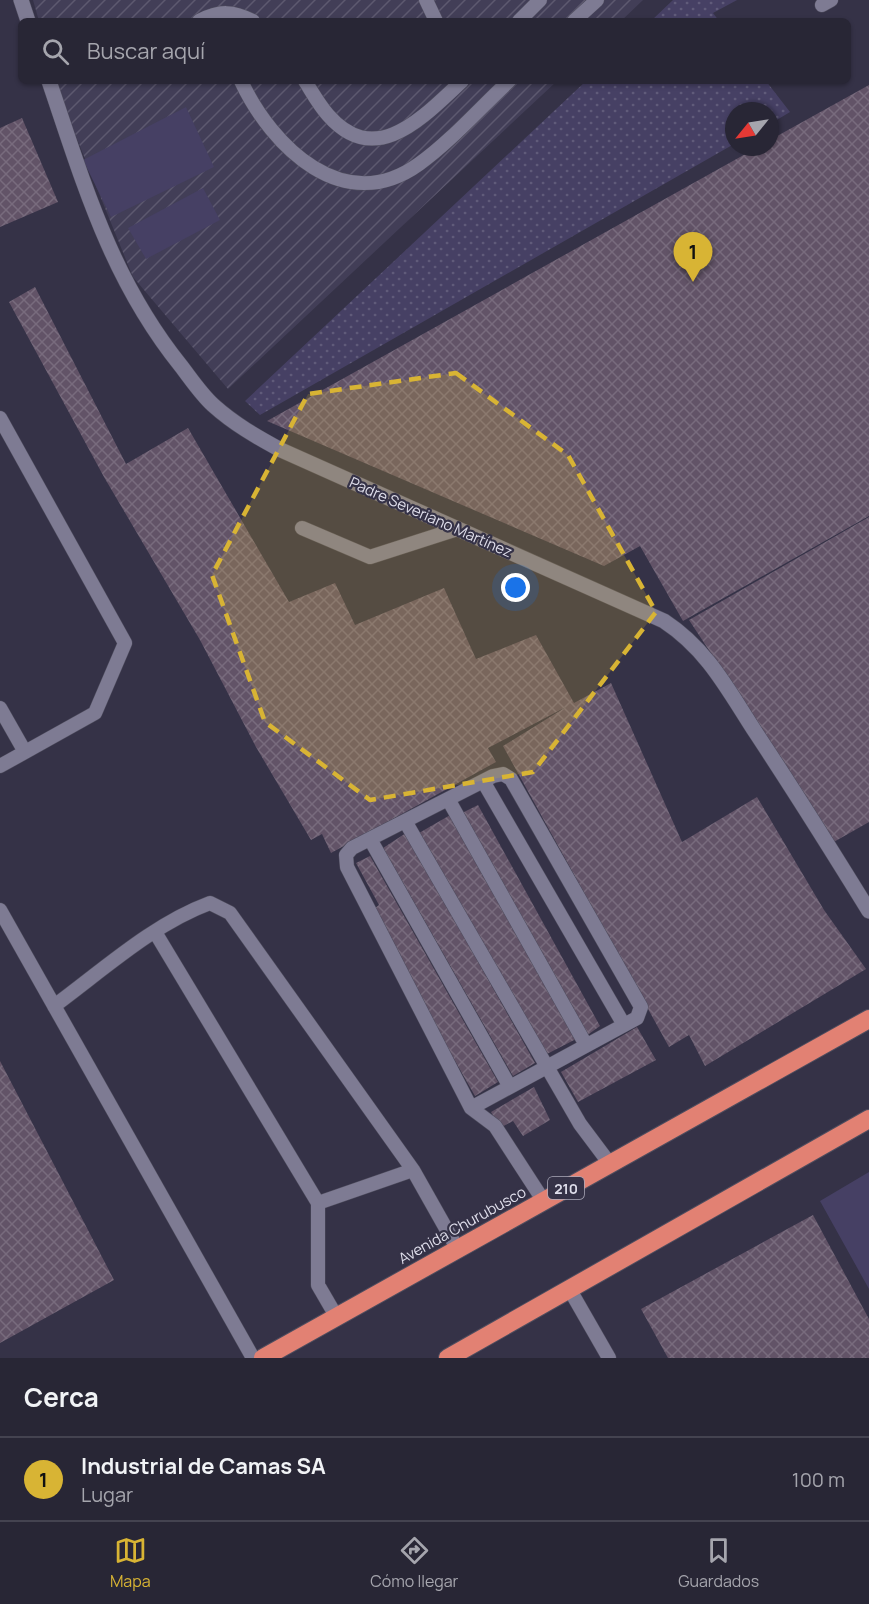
<!DOCTYPE html>
<html lang="es">
<head>
<meta charset="utf-8">
<style>
  :root { --surface:#282635; --page:#302e3d; --text:#f1f3f6; --muted:#a5a5ad; --line:#444350; --accent:#d8b434 }
  body { margin:0; font-family:Manrope,sans-serif; background:var(--page); color:var(--text) }
  .compass { position:absolute; left:725px; top:102px; width:54px; height:54px; border-radius:50%; background:var(--surface); box-shadow:0 2px 4px #0004; rotate:240deg }
  .you { position:absolute; left:516px; top:588px; width:21px; height:21px; margin:-15px; border:4px solid #fff; border-radius:50%; background:#1a73e8; box-shadow:0 0 0 9px #1a73e833 }
  .badge { display:grid; place-items:center; width:39px; height:39px; border-radius:50%; background:var(--accent); color:#111; font-size:20px; font-weight:700 }
  .pin { position:absolute; translate:-50% -50px; filter:drop-shadow(0 2px 3px #0008) }
  .pin::after { content:''; position:absolute; top:32px; width:21px; height:18px; background:inherit; clip-path:polygon(0 0,100% 0,50% 100%) }
  .list { margin:0; padding:0; list-style:none }
  h2 { display:flex; justify-content:space-between; align-items:center; height:78px; margin:0; padding:0 24px; font-size:26px }
  h2 small { font-size:20px; font-weight:400; color:var(--muted) }
  .list li { display:grid; grid-template-columns:39px 1fr auto; gap:18px; align-items:center; box-sizing:border-box; height:84px; padding:0 24px; border-top:2px solid var(--line) }
  .list b { display:block; font-size:22px; white-space:nowrap }
  .list p { margin:0; font-size:20px; white-space:nowrap; color:var(--muted) }
  .list em { font-size:20px; font-style:normal; color:var(--muted) }
  .icon { flex:none; width:33px; height:33px; fill:none; stroke:currentColor; stroke-width:2; stroke-linecap:round; stroke-linejoin:round }
  .map { position:relative; flex:none; width:869px; height:1358px; overflow:hidden }
  .search { position:absolute; background:var(--surface); box-shadow:0 2px 4px #0004; left:18px; right:18px; top:18px; height:66px; display:flex; align-items:center; gap:15px; box-sizing:border-box; padding:0 21px; border-radius:9px; color:var(--muted); font-size:22px }
  .sheet { height:162px; background:var(--surface) }
  nav { display:flex; justify-content:space-around; align-items:center; box-sizing:border-box; height:84px; border-top:2px solid var(--line); background:var(--surface); font-size:16px; color:var(--muted) }
  nav a { display:grid; justify-items:center; gap:3px }
  nav .on { color:var(--accent) }
  .map>svg:first-child { display:block }
  .industrial { fill:url(#industrial-furrows) }
  .grass { fill:url(#grass-dots) }
  .park { fill:#464064 }
  .building { fill:url(#building-cross-hatch) }
  .lines { fill:none; stroke-linecap:round; stroke-linejoin:round }
  .lane-casing { stroke:#4f4d5e; stroke-width:15 }
  .street-casing { stroke:#4f4d5e; stroke-width:16 }
  .highway-casing { stroke:#4f4d5e; stroke-width:20 }
  .lane { stroke:#7e7b93; stroke-width:14 }
  .street { stroke:#7e7b93; stroke-width:15 }
  .highway { stroke:#e28173; stroke-width:18 }
  .marked { fill:#d8b434; fill-opacity:0.2; stroke:#d8b434; stroke-width:4.5; stroke-dasharray:12 8; stroke-linejoin:round }
  .labels { text-anchor:middle; dominant-baseline:central; stroke-width:4.5; stroke-linejoin:round; paint-order:stroke }
  .shield { fill:#353247; stroke:#acaaba; stroke-width:1.5 }
  .shield-label { font-size:14px; font-weight:bold; fill:#dfdeeb }
  .street-label { font-size:15px; fill:#dfdeeb; stroke:#353247 }
</style>
</head>
<body>
<div class="map">
<svg width="869" height="1358" viewBox="0 0 869 1358">
  <defs>
    <pattern id="industrial-furrows" width="10" height="10" patternUnits="userSpaceOnUse" patternTransform="scale(1.5)"><rect width="10" height="10" fill="#423e57"/><path d="M-1 1l2-2M0 10L10 0M9 11l2-2" fill="none" stroke="#5d596f"/></pattern>
    <pattern id="grass-dots" width="8" height="8" patternUnits="userSpaceOnUse" patternTransform="scale(1.5)"><rect width="8" height="8" fill="#464064"/><path d="M2 2h.1M6 6h.1" fill="none" stroke="#605b7a" stroke-width="1.8" stroke-linecap="round"/></pattern>
    <pattern id="building-cross-hatch" width="8" height="8" patternUnits="userSpaceOnUse" patternTransform="scale(1.5)"><rect width="8" height="8" fill="#625367"/><path d="M0 0l8 8M0 8l8-8" fill="none" stroke="#786b7d"/></pattern>
  </defs>
  <rect width="100%" height="100%" fill="#353247"/>
  <path class="industrial" d="M 33,0 L 643,0 L 621,21 L 39,21 Z
    M 57,81 L 557,81 L 228,389 L 133,277 L 66,112 Z"/>
  <path class="grass" d="M 673,0 L 737,0 L 713,13 L 719,21 L 651,21 Z
    M 586,81 L 766,81 L 790,112 L 770,124 L 770,111 L 734,111 L 734,144 L 260,415 L 245,401 Z"/>
  <path class="park" d="M 186,107 L 214,167 L 111,217 L 83,160 Z
    M 203,188 L 220,220 L 146,259 L 128,228 Z
    M 869,1172 L 869,1289 L 820,1201 Z"/>
  <path class="building" d="M 869,85 L 869,516 L 683,621 L 640,546 L 604,566 L 267,421 L 758,147 L 770,147 L 770,140 Z
    M 22,118 L 58,202 L 0,227 L 0,128 Z
    M 35,287 L 126,464 L 188,428 L 289,602 L 335,583 L 355,625 L 444,588 L 476,659 L 536,635 L 574,703 L 611,683 L 682,842 L 757,797 L 824,910 L 866,969 L 705,1066 L 689,1035 L 669,1047 L 503,746 L 566,707 L 488,748 L 496,762 L 331,853 L 322,834 L 311,840 L 256,747 L 200,640 L 104,477 L 9,302 Z
    M 869,517 L 869,822 L 832,843 L 800,788 L 689,620 Z
    M 478,805 L 600,1026 L 586,1036 L 458,815 Z
    M 452,814 L 578,1038 L 547,1054 L 419,833 Z
    M 406,833 L 535,1063 L 513,1076 L 383,848 Z
    M 370,856 L 498,1082 L 475,1096 L 370,912 L 379,905 L 356,863 Z
    M 637,1027 L 656,1060 L 578,1102 L 561,1072 Z
    M 0,1061 L 114,1280 L 0,1343 Z
    M 534,1087 L 550,1120 L 523,1136 L 513,1121 L 500,1128 L 491,1112 Z
    M 813,1215 L 869,1319 L 869,1358 L 668,1358 L 641,1309 Z"/>
  <g class="lines">
    <g class="lane-casing">
      <path id="lane" d="M 426,0 L 436,21
        M 822,5 L 831,0
        M 199,21 C 220,10 233,11 253,21
        M 519,21 L 540,0
        M 574,21 L 597,0
        M 241,81 C 272,147 344,218 419,164 C 450,142 480,108 509,81
        M 305,81 C 312,92 319,105 328,115 C 376,170 424,116 462,81
        M 0,418 L 125,643 L 95,713 L 0,766
        M 302,528 L 370,557 L 457,529
        M 0,708 L 25,752
        M 483,781 L 624,1025
        M 448,799 L 586,1045
        M 405,821 L 580,1124 L 610,1164
        M 370,839 L 510,1087
        M 0,910 L 253,1358
        M 155,932 L 318,1203 L 413,1170
        M 54,1006 C 103,970 153,924 210,903 L 230,913 L 413,1170 L 457,1248
        M 471,1108 L 637,1018 L 641,1007 L 511,779 L 503,774 L 493,776 L 352,848 L 346,855 L 347,867 L 471,1108 L 495,1126 L 543,1200
        M 318,1203 L 318,1285 L 336,1316
        M 570,1290 L 609,1358"/>
    </g>
    <g class="street-casing">
      <path id="street" d="M 21,0 L 28,21
        M 49,81 C 84,184 111,279 181,366 C 191,379 201,394 213,405 C 234,424 257,437 281,450 L 664,621 C 708,650 728,690 756,733 C 795,792 832,851 869,911"/>
    </g>
    <g class="highway-casing">
      <path id="highway" d="M 263,1358 L 869,1019
        M 448,1358 L 869,1119"/>
    </g>
    <use href="#lane" class="lane"/>
    <use href="#street" class="street"/>
    <use href="#highway" class="highway"/>
  </g>
  <path class="marked" d="M 456,373 L 568,455 L 656,612 L 533,772 L 370,800 L 265,722 L 212,575 L 308,394 Z"/>
  <g class="labels">
    <rect class="shield" x="548" y="1177" width="36" height="22" rx="4.5"/>
    <g class="shield-label">
      <text x="566" y="1188">210</text>
    </g>
    <g class="street-label">
      <text transform="translate(431 517) rotate(24)">Padre Severiano Martínez</text>
      <text transform="translate(462 1225) rotate(-29)">Avenida Churubusco</text>
    </g>
  </g>
</svg>
<svg class="compass" viewBox="-18 -18 36 36"><path d="M0-13l5 13h-10z" fill="#e53935"/><path d="M0 13l5-13h-10z" fill="#a5a5ad"/></svg>
<div class="you"></div>
<div class="pin badge" style="left:693px;top:282px">1</div>
<div class="search"><svg class="icon" aria-label="search" viewBox="0 0 24 24"><circle cx="10" cy="10" r="6"/><path d="M15 15l6 6"/></svg>Buscar aquí</div>
</div>
<section class="sheet">
<h2>Cerca<small></small></h2>
<ul class="list">
<li><span class="badge">1</span><div><b>Industrial de Camas SA</b><p>Lugar</p></div><em>100 m</em></li>
</ul>
</section>
<nav>
<a class="on"><svg class="icon" aria-label="map" viewBox="0 0 24 24"><path d="M3 6l6-2 6 2 6-2v14l-6 2-6-2-6 2zM9 4v14M15 6v14"/></svg>Mapa</a>
<a><svg class="icon" aria-label="directions" viewBox="0 0 24 24"><path d="M12 3l9 9-9 9-9-9zM9 14v-3h6M13 9l2 2-2 2"/></svg>Cómo llegar</a>
<a><svg class="icon" aria-label="saved" viewBox="0 0 24 24"><path d="M7 4h10v16l-5-4-5 4z"/></svg>Guardados</a>
</nav>
</body>
</html>
